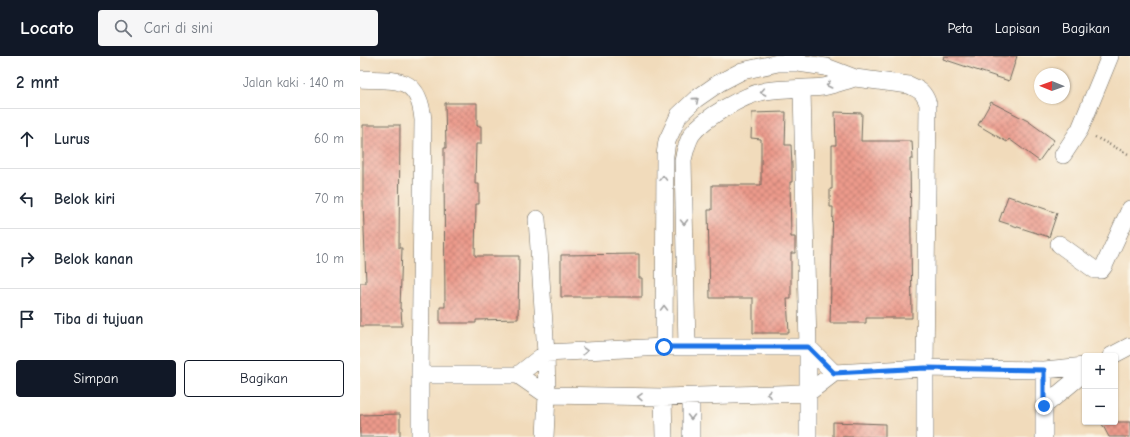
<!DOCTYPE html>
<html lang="id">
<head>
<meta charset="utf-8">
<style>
  :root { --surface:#fff; --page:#f6f6f7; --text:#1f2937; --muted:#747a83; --line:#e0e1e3; --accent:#111827 }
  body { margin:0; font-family:"Comic Neue",sans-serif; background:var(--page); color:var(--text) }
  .controls { position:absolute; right:12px; bottom:12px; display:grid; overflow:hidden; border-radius:4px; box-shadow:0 1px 3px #0004 }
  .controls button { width:36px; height:36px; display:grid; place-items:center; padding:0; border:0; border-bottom:1px solid var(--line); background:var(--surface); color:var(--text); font:20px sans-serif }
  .compass { position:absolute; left:674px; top:12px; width:36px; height:36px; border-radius:50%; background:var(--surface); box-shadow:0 1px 3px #0004; rotate:271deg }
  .stop { position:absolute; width:12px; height:12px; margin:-9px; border:3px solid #1a73e8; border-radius:50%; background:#fff }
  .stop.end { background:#1a73e8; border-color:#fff; box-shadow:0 1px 4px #0008 }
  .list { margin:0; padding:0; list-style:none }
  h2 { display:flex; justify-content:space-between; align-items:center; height:52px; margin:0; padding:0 16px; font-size:17px }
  h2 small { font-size:13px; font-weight:400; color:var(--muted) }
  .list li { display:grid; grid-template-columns:26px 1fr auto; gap:12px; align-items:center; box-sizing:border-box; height:60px; padding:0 16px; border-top:1px solid var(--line) }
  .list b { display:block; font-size:15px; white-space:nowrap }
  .list em { font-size:13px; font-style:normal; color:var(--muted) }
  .actions { display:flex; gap:8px; padding:12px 16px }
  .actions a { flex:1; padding:9px 0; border:1px solid var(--accent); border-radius:4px; text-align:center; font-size:14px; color:var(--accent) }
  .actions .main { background:var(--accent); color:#fff }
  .icon { flex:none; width:22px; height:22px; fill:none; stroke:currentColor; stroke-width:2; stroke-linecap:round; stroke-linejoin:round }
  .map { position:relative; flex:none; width:770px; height:381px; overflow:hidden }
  header { display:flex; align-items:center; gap:24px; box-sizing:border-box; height:56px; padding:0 20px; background:var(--accent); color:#fff }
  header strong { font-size:19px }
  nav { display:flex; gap:22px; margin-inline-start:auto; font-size:14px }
  .search { width:280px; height:36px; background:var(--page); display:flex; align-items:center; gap:10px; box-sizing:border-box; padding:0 14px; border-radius:4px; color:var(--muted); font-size:15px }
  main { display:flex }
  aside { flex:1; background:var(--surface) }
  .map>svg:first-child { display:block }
  .building { fill:url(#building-cross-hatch) }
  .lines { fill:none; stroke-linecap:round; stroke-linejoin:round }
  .minor-casing { stroke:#70695d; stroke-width:18 }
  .path { stroke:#70695d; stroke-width:2.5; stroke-dasharray:1 3; stroke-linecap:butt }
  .minor { stroke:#fff; stroke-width:17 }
  .oneway { stroke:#a0a0a0 }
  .route { stroke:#1a73e8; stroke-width:5 }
</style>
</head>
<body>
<header>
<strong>Locato</strong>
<div class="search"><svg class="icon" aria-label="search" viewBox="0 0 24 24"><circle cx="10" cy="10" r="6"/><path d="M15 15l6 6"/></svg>Cari di sini</div>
<nav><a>Peta</a><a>Lapisan</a><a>Bagikan</a></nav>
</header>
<main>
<aside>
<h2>2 mnt<small>Jalan kaki · 140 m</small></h2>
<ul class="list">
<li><svg class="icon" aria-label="ahead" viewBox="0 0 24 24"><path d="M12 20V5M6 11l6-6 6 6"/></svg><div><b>Lurus</b></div><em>60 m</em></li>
<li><svg class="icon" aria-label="left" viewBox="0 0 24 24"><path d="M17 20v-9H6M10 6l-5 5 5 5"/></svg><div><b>Belok kiri</b></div><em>70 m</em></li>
<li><svg class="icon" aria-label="right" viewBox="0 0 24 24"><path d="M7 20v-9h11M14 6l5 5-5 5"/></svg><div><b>Belok kanan</b></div><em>10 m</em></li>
<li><svg class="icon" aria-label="arrive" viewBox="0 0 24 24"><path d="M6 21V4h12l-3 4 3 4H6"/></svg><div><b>Tiba di tujuan</b></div></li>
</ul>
<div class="actions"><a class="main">Simpan</a><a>Bagikan</a></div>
</aside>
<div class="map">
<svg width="770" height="381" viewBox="0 0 770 381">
  <defs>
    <pattern id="building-cross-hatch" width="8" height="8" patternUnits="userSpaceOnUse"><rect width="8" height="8" fill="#ec9a8b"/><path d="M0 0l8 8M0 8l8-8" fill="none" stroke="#bf7e72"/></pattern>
  </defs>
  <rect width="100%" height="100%" fill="#fbf7ec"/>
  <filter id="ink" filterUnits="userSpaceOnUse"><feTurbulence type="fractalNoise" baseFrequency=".025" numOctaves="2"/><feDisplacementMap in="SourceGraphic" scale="8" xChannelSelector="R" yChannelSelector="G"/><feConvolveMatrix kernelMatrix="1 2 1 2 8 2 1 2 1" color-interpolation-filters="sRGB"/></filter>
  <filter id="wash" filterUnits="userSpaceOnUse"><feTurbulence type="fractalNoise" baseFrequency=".012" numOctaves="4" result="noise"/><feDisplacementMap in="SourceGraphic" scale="16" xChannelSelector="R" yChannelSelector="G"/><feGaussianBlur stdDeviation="0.9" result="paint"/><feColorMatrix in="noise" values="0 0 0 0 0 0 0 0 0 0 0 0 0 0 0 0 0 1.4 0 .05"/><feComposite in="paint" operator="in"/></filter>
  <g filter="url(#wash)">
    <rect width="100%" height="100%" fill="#f1dbbb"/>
    <g id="blocks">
      <path class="building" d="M 584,0 L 657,0 L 649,25 L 583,3 Z
        M 631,46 L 668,65 L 694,84 L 679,105 L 649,83 L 647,86 L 618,69 Z
        M 85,47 L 117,47 L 117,70 L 121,70 L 121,88 L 116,88 L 115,128 L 119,128 L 119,148 L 116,148 L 115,200 L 159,200 L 158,263 L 116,264 L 116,267 L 80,267 L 80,251 L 85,251 L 84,109 L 84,92 L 86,92 Z
        M 426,56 L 425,89 L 431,89 L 432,110 L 432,126 L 430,126 L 431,181 L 435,181 L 435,197 L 431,197 L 431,243 L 427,243 L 429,277 L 393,277 L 393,242 L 350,242 L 348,154 L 352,154 L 352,129 L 401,129 L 401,83 L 391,82 L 392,57 Z
        M 475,56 L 502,57 L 501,85 L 552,85 L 553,103 L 550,103 L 552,262 L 506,262 L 506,267 L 470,267 L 473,151 L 470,151 L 470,133 L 472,133 L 472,89 L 476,89 Z
        M 3,69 L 40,69 L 39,192 L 42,192 L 40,253 L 41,253 L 42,270 L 0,270 L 0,227 L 6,227 L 3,146 Z
        M 648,140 L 697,157 L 689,181 L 639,165 Z
        M 279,198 L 279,222 L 282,222 L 282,241 L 201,241 L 201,199 Z
        M 40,358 L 40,381 L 0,381 L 0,359 Z
        M 473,366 L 525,368 L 525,381 L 473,381 Z
        M 741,366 L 770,366 L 770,381 L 749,381 Z"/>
    </g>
  </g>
  <g filter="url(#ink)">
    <use href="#blocks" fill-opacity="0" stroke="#70695d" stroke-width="1"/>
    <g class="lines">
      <g class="minor-casing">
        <path id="minor" d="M 0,23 C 37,25 59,19 63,64 L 60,319 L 158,319 L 187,339 L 303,341 L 448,337 L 474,317 L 565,312 L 684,314 L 725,310
          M 442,33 L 448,291 L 448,381
          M 703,99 L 720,73 L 750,0
          M 177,163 L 186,297 L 187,339 L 185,381
          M 699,188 L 735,214 L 741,214 L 744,210 L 770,153
          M 304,291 L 305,99 L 307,85 L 319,59 L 336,43 L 359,27 L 382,15 L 418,7 L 438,7 L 466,11 L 495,22 L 549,29 C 560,34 564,36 568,48 L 565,312 L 565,381
          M 327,291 L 323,104 C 325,95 327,86 332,78 C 345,61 384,39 405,35 C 424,32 443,33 463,31 C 473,29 484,25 495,22
          M 751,300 L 770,290
          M 684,314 L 684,381
          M 60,319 L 60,381
          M 158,319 L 186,297 L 304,291 L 448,291 L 474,317
          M 303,341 L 304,381
          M 331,341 L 331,381
          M 684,350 L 725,316"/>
      </g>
      <path class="path" d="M 735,81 L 770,99"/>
      <use href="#minor" class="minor"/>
    </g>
    <defs><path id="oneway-chevron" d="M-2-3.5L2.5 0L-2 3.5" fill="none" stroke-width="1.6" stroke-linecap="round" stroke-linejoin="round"/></defs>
    <g class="oneway">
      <use href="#oneway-chevron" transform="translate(469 29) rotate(167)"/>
      <use href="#oneway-chevron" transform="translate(403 36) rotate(169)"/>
      <use href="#oneway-chevron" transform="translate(336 44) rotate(-40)"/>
      <use href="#oneway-chevron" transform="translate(303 122) rotate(-89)"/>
      <use href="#oneway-chevron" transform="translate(324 166) rotate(89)"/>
      <use href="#oneway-chevron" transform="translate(304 252) rotate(-90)"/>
      <use href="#oneway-chevron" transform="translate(225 295) rotate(-3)"/>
      <use href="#oneway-chevron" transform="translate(409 338) rotate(178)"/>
      <use href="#oneway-chevron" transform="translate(280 341) rotate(-179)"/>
      <use href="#oneway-chevron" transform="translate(331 361) rotate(90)"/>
    </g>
  </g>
  <g class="lines" filter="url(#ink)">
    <path class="route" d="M 304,291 L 448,291 L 474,317 L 565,312 L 684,314 L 684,350"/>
  </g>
</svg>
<div class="controls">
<button>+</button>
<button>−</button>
</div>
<svg class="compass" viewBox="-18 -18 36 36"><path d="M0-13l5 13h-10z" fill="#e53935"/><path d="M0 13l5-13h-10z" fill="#747a83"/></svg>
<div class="stop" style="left:304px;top:291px"></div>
<div class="stop end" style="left:684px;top:350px"></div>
</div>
</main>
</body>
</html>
